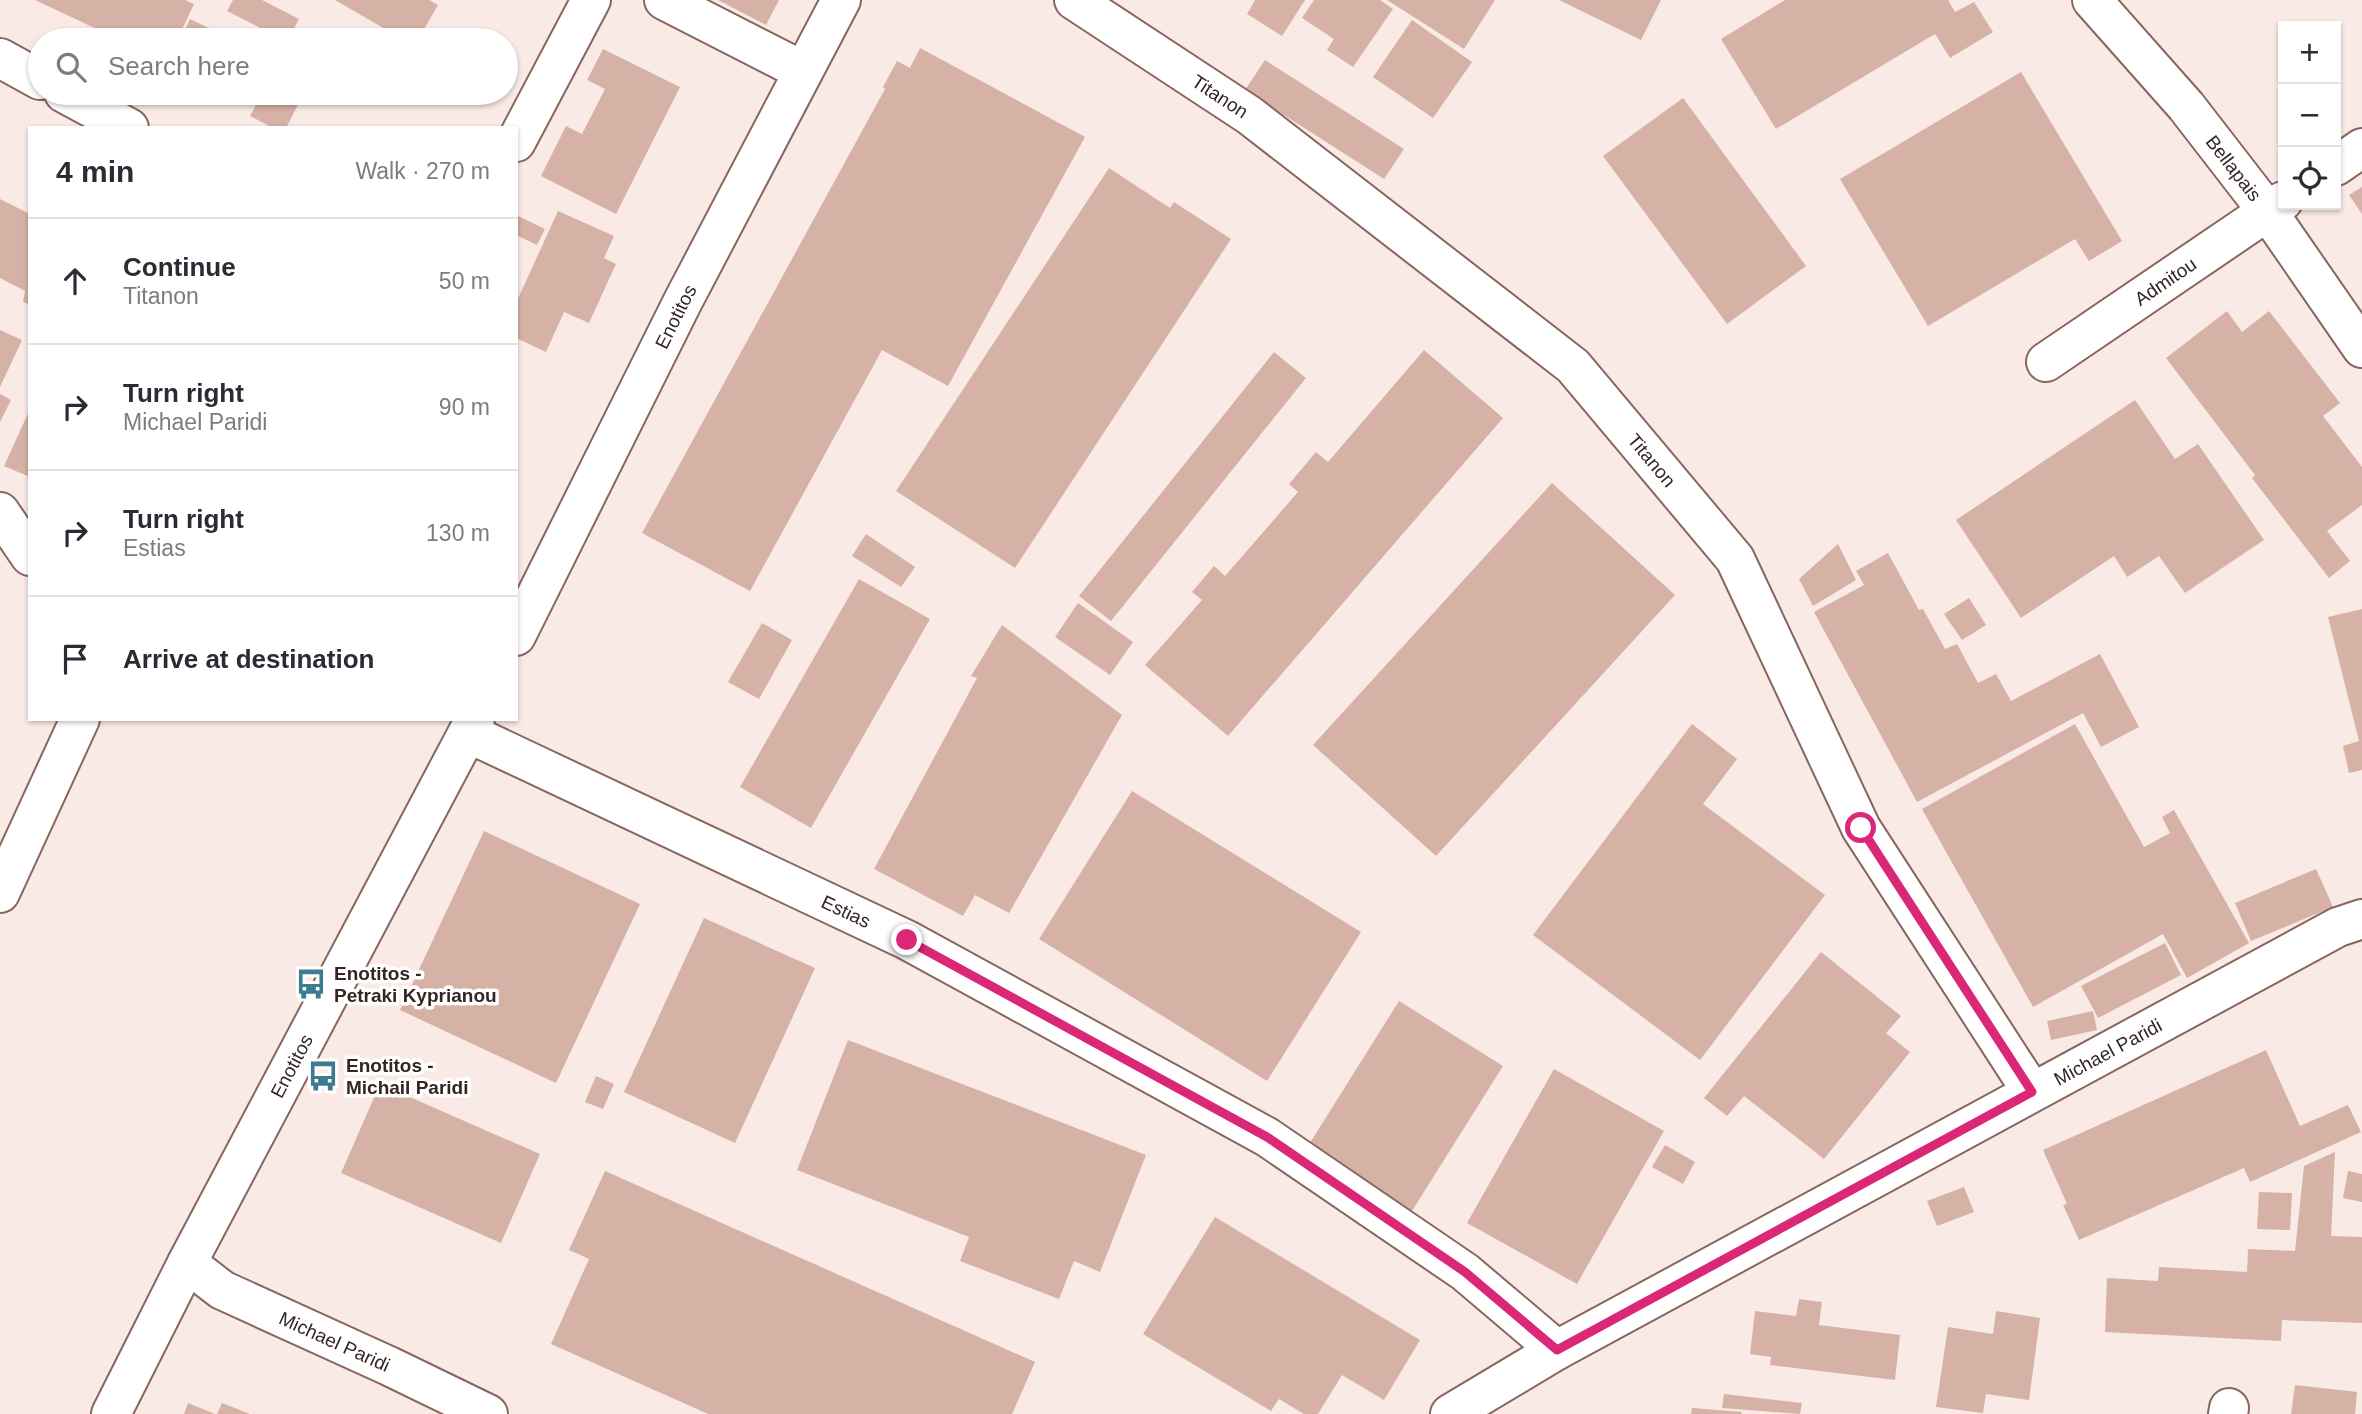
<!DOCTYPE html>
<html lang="en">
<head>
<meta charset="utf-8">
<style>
  :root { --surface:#fff; --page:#f7f7f7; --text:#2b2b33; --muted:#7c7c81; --line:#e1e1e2 }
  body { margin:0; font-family:Arial,sans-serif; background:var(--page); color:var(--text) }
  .controls { position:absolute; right:21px; top:21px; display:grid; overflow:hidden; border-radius:0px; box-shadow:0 2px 5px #0004 }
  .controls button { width:63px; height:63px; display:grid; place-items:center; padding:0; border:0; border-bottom:2px solid var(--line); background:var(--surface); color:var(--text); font:35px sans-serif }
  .stop { position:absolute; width:21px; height:21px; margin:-16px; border:5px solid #db2777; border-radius:50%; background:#fff }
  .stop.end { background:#db2777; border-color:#fff; box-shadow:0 2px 7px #0008 }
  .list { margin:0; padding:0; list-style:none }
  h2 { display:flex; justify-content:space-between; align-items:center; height:91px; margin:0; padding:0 28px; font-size:30px }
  h2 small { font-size:23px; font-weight:400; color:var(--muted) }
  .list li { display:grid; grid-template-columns:46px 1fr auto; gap:21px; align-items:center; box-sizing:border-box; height:126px; padding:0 28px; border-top:2px solid var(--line) }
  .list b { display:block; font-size:26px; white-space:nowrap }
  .list p { margin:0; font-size:23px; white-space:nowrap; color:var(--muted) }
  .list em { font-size:23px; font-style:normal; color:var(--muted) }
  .icon { flex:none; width:38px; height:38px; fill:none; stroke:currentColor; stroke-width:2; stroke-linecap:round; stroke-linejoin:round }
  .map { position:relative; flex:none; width:2362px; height:1414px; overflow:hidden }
  .search { position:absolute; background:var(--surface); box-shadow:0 2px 5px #0004; left:28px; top:28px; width:490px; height:77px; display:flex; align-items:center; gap:18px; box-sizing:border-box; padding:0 24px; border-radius:38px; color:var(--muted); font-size:26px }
  .panel { position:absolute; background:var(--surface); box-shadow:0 2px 5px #0004; left:28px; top:126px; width:490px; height:595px; border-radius:0px }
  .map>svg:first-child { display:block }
  .building { fill:#d6b1a6 }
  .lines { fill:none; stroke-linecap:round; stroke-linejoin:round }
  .minor-casing { stroke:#88665d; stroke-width:42 }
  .minor { stroke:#fff; stroke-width:38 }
  .route { stroke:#db2777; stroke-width:9 }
  .labels { text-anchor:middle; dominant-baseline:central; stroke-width:7; stroke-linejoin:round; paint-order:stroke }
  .street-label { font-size:19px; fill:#342622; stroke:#fff }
  .poi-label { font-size:19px; font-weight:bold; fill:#342622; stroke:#fff; text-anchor:start }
</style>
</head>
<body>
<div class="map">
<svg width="2362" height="1414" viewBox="0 0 2362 1414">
  <rect width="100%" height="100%" fill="#faeae6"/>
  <path class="building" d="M 35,0 L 185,0 L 194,4 L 177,40 L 120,40 Z
    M 233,0 L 262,0 L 299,19 L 288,40 L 284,40 L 227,11 Z
    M 335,0 L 429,0 L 438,5 L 418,40 L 404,40 Z
    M 718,0 L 779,0 L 766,25 Z
    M 1255,0 L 1305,0 L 1282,36 L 1247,14 Z
    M 1314,0 L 1380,0 L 1393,9 L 1353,67 L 1327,50 L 1334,39 L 1302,18 Z
    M 1387,0 L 1495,0 L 1464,49 Z
    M 1559,0 L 1661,0 L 1641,40 Z
    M 1785,0 L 1948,0 L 1955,12 L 1974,2 L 1993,32 L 1950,58 L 1935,34 L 1776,129 L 1721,39 Z
    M 190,19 L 224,35 L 221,40 L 180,40 Z
    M 1412,20 L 1472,62 L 1433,118 L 1373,77 Z
    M 920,48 L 1085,137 L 948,386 L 882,350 L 750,591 L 642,533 L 885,89 L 883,87 L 897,61 L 910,68 Z
    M 603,49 L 680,87 L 616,214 L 541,176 L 566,126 L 582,134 L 605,89 L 587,80 Z
    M 1265,60 L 1404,149 L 1384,179 L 1245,90 Z
    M 2021,72 L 2122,241 L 2089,261 L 2075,239 L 1928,326 L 1840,179 Z
    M 262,93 L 304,93 L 286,128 L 273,128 L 250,116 Z
    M 1683,98 L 1806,266 L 1727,324 L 1603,156 Z
    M 1109,168 L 1170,208 L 1174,202 L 1231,239 L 1015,568 L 896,491 Z
    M 2362,187 L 2362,214 L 2349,195 Z
    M 0,199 L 30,214 L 30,305 L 23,302 L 25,291 L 0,278 Z
    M 558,211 L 614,236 L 604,258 L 616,264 L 589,323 L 564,312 L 546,352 L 516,338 L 516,303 Z
    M 516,215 L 545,229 L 537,245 L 516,235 Z
    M 2227,311 L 2242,332 L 2269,311 L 2340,403 L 2323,416 L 2362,467 L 2362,505 L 2327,531 L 2350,561 L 2329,578 L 2252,478 L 2255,475 L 2166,358 Z
    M 0,330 L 22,340 L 0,387 Z
    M 1424,350 L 1503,418 L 1228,736 L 1145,665 L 1202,600 L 1192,592 L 1214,566 L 1225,576 L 1298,492 L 1289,484 L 1316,452 L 1328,462 Z
    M 1274,352 L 1306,378 L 1111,621 L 1079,596 Z
    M 0,394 L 11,400 L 0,422 Z
    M 2135,400 L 2175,459 L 2198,444 L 2264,540 L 2185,593 L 2159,556 L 2127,577 L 2114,556 L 2021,618 L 1956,520 Z
    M 30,409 L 30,477 L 4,466 Z
    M 1552,483 L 1675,595 L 1436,856 L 1313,745 Z
    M 866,534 L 915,567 L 901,587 L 852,556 Z
    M 1838,544 L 1856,580 L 1813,606 L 1799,579 Z
    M 1888,553 L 1919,610 L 1923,609 L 1945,649 L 1957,644 L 1978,683 L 1996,674 L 2011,701 L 2100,654 L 2139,727 L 2101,747 L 2083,713 L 1917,802 L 1814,612 L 1864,585 L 1856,571 Z
    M 859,579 L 930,619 L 811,828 L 740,787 Z
    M 1969,598 L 1986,625 L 1962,640 L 1944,614 Z
    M 1078,603 L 1133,642 L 1110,675 L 1055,637 Z
    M 2362,609 L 2362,770 L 2349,773 L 2343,746 L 2359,741 L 2328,617 Z
    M 762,623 L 792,640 L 759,699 L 728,682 Z
    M 1002,625 L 1122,715 L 1009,913 L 975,895 L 963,916 L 874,869 L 977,678 L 971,676 Z
    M 1692,724 L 1737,759 L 1703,804 L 1825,895 L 1700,1060 L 1533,935 Z
    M 2075,724 L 2144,847 L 2170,833 L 2162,817 L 2174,810 L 2249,943 L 2187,978 L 2163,934 L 2033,1007 L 1922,809 Z
    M 1132,791 L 1361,932 L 1267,1081 L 1039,939 Z
    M 484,831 L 640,904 L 556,1083 L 400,1010 Z
    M 2316,869 L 2333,907 L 2251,941 L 2235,903 Z
    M 704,918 L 815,968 L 735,1143 L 624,1092 Z
    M 2165,943 L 2181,975 L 2098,1018 L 2081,986 Z
    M 1821,952 L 1901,1016 L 1886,1033 L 1910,1052 L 1824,1159 L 1744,1096 L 1727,1116 L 1704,1098 Z
    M 1399,1001 L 1503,1066 L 1412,1211 L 1308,1146 Z
    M 2093,1011 L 2097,1030 L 2051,1040 L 2047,1021 Z
    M 848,1040 L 1146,1155 L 1100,1272 L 1074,1261 L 1059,1299 L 960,1261 L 969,1237 L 797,1170 Z
    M 2266,1050 L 2300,1126 L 2348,1105 L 2361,1132 L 2250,1182 L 2244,1168 L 2079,1240 L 2063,1205 L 2067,1204 L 2043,1150 Z
    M 1554,1069 L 1664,1131 L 1577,1284 L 1467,1223 Z
    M 596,1076 L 614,1084 L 603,1109 L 585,1102 Z
    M 380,1084 L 540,1154 L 501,1243 L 341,1173 Z
    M 1665,1145 L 1695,1162 L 1683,1184 L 1652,1167 Z
    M 2335,1152 L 2331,1236 L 2362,1237 L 2362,1323 L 2282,1320 L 2281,1341 L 2105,1332 L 2107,1278 L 2158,1281 L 2159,1267 L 2247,1272 L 2248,1249 L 2295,1251 L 2304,1166 Z
    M 605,1171 L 1035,1362 L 1012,1414 L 708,1414 L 551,1344 L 589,1259 L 569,1250 Z
    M 2348,1171 L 2362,1174 L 2362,1202 L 2343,1198 Z
    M 1964,1187 L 1974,1212 L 1937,1226 L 1927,1201 Z
    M 2259,1192 L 2292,1193 L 2290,1230 L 2257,1229 Z
    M 1215,1217 L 1420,1340 L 1384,1400 L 1342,1375 L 1318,1414 L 1304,1414 L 1279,1399 L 1271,1411 L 1143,1334 Z
    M 1799,1299 L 1822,1302 L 1819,1325 L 1900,1335 L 1895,1380 L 1770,1365 L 1771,1357 L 1750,1354 L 1755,1311 L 1796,1316 Z
    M 1996,1311 L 2040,1318 L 2029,1400 L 1986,1394 L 1983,1413 L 1936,1407 L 1948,1327 L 1993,1334 Z
    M 2295,1385 L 2357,1392 L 2355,1414 L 2291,1414 Z
    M 1724,1394 L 1802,1403 L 1800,1414 L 1722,1408 Z
    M 188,1403 L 215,1414 L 184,1414 Z
    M 222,1403 L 250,1414 L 217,1414 Z
    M 1692,1408 L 1742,1412 L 1741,1414 L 1691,1414 Z"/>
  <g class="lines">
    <g class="minor-casing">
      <g id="minor">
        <path d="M 664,0 L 803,71"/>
        <path id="s1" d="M 1074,0 L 1249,115 L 1573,366 L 1735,559 L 1861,828 L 2032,1092"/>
        <path id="s2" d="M 2092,0 L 2186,106 L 2268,212 L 2362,348"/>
        <path d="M 0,58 L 40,80"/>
        <path d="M 64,93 L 129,128"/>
        <path d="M 516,142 L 591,0"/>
        <path d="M 2336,166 L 2362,148"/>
        <path id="s3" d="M 2046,362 L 2283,201"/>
        <path d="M 0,512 L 30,556"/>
        <path id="s4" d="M 516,636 L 683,301 L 841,0"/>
        <path id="s5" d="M 468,733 L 907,940 L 1267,1137 L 1465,1272 L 1557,1350"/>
        <path d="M 0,893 L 80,719"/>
        <path id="s6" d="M 187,1263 L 222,1290 L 389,1366 L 488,1414"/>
        <path id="s7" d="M 111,1414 L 187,1263 L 475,719"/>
        <path id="s8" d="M 1450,1414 L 1557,1350 L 2338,927 L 2362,919"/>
        <path d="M 2228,1414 L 2229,1408"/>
      </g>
    </g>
    <use href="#minor" class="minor"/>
  </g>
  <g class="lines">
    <path class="route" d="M 907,940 L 1267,1137 L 1465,1272 L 1557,1350 L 2032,1092 L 1861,828"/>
  </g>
  <defs>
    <g id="bus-bare" transform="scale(2.415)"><path d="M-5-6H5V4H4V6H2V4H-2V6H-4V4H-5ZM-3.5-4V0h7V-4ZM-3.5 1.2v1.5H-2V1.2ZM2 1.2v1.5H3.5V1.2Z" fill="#3c7b90" stroke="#fff" stroke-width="2.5" paint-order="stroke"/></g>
  </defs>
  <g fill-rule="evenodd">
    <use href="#bus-bare" x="311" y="984"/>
    <use href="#bus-bare" x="323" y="1076"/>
  </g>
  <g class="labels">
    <g class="street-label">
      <text stroke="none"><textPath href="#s1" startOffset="175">Titanon</textPath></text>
      <text stroke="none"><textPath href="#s2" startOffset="220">Bellapais</textPath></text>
      <text stroke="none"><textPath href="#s3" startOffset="144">Admitou</textPath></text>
      <text stroke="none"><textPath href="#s4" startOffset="357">Enotitos</textPath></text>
      <text stroke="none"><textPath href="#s1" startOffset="742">Titanon</textPath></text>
      <text stroke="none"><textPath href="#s5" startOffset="418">Estias</textPath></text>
      <text stroke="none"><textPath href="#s8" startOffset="751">Michael Paridi</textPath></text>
      <text stroke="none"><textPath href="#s7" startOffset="392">Enotitos</textPath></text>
      <text stroke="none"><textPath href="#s6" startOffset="168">Michael Paridi</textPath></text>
    </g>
    <g class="poi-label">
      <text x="334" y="973">Enotitos -<tspan x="334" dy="22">Petraki Kyprianou</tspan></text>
      <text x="346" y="1065">Enotitos -<tspan x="346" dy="22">Michail Paridi</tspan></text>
    </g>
  </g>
</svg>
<div class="controls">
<button>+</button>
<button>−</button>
<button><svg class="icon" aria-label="locate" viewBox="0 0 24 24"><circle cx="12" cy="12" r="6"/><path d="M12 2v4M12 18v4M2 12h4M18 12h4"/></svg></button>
</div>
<div class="stop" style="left:1861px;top:828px"></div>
<div class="stop end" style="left:907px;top:940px"></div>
<div class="search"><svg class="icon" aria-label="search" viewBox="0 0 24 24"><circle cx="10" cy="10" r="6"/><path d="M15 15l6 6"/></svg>Search here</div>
<section class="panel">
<h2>4 min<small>Walk · 270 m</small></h2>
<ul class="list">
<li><svg class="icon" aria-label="ahead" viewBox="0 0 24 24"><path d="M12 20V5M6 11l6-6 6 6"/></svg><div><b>Continue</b><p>Titanon</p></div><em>50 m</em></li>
<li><svg class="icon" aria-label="right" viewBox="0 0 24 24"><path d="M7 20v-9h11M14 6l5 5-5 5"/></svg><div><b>Turn right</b><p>Michael Paridi</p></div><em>90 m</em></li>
<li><svg class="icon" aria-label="right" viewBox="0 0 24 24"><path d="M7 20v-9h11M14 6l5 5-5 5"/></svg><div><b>Turn right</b><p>Estias</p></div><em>130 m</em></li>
<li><svg class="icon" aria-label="arrive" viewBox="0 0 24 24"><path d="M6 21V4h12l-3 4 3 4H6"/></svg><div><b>Arrive at destination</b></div></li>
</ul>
</section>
</div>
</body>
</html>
